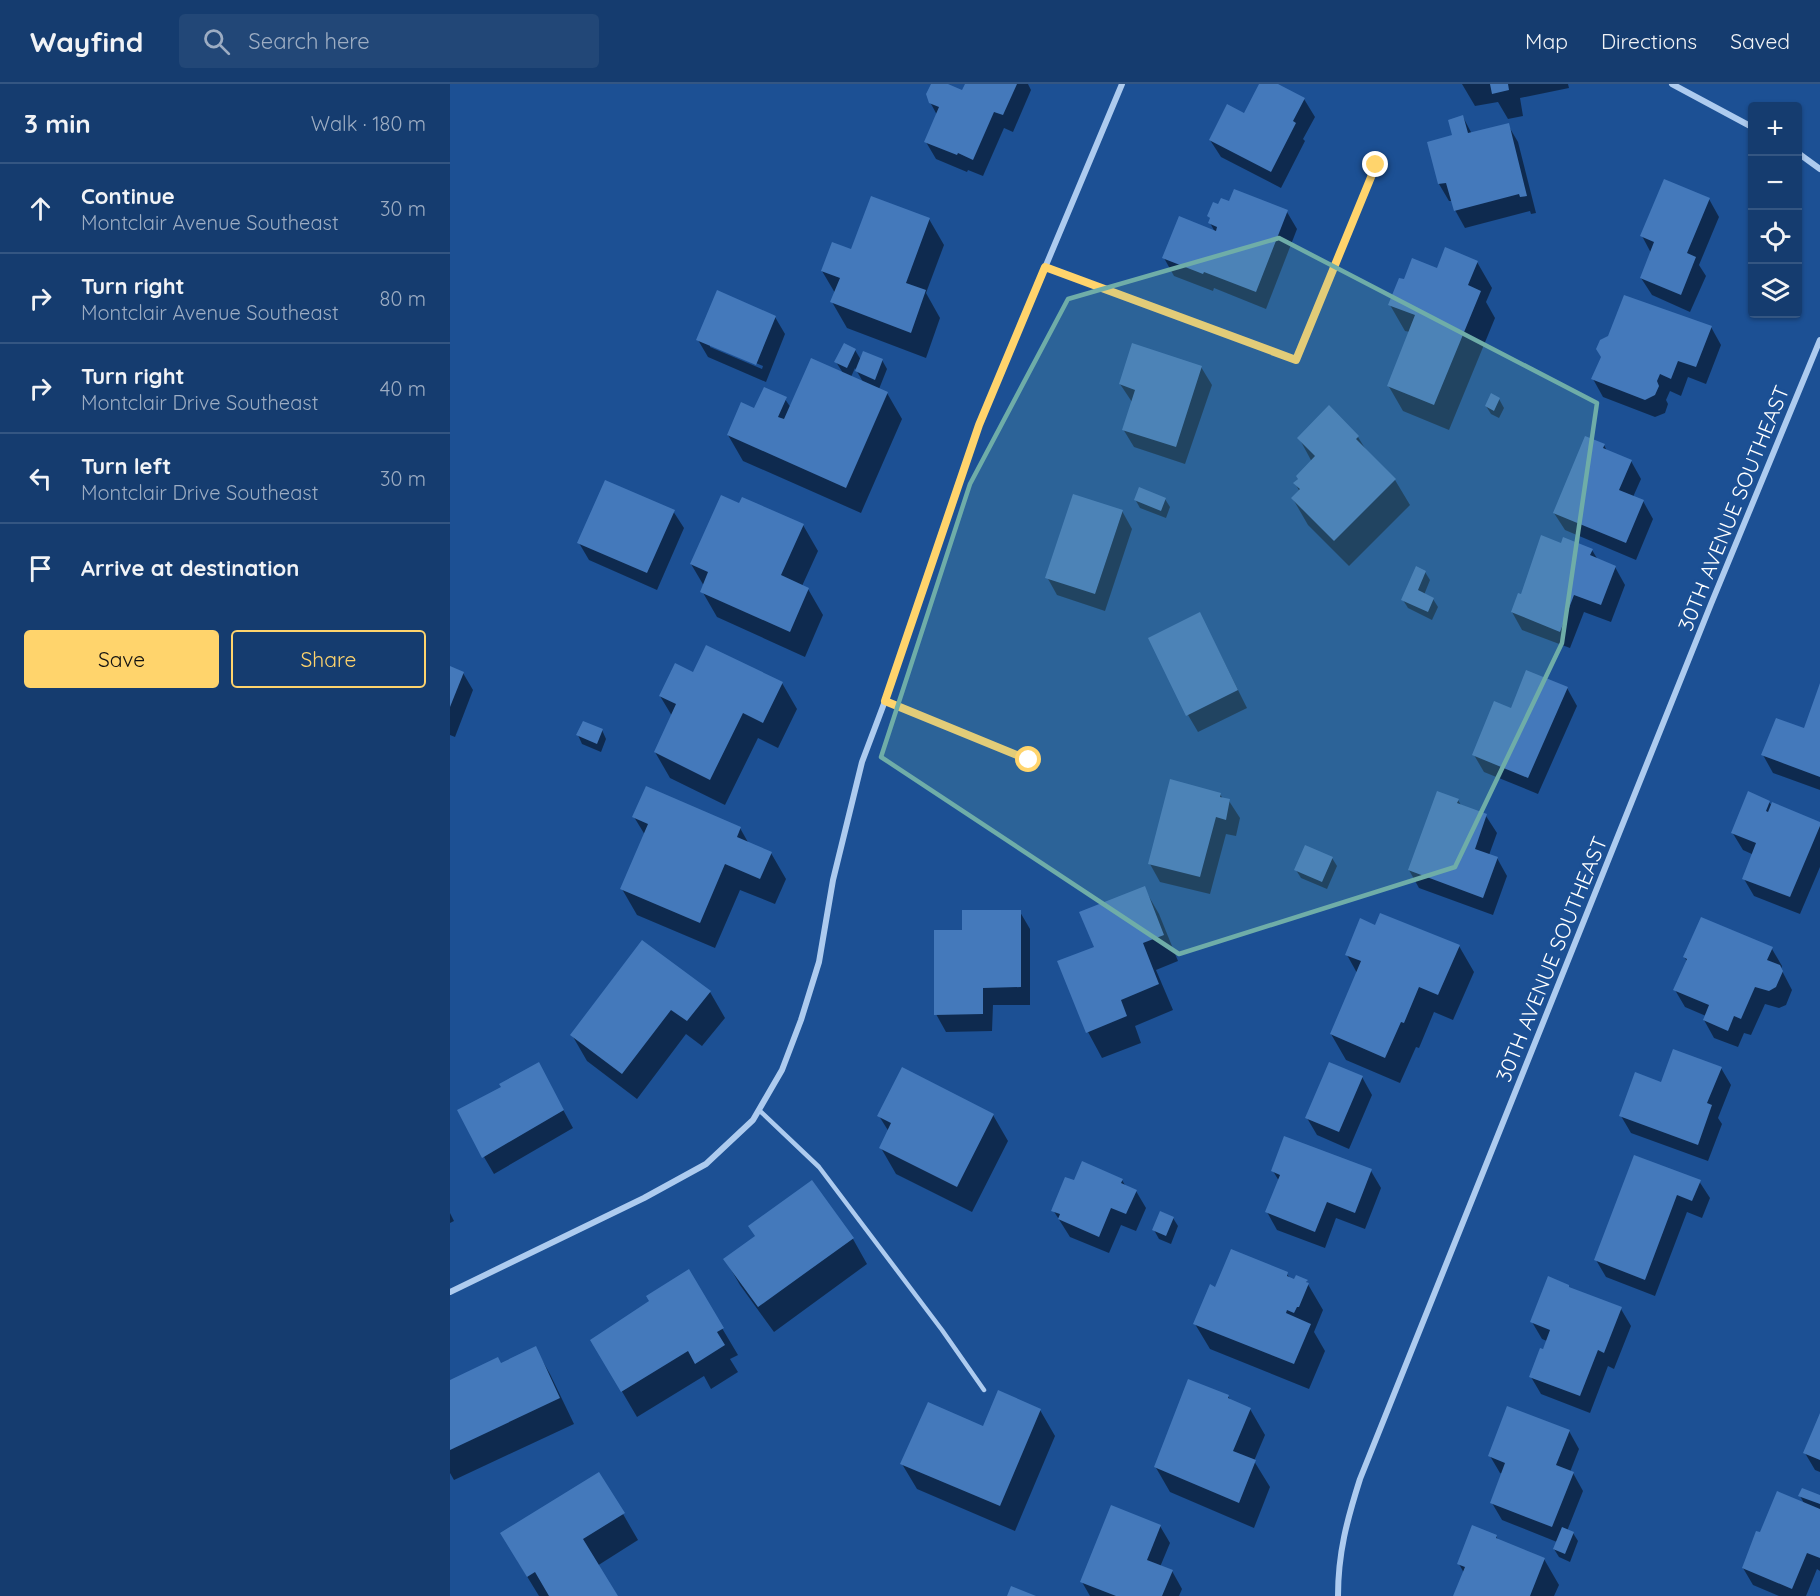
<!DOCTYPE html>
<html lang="en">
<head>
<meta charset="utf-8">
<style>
  :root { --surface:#153c6f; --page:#224777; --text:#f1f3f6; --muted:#9dadc3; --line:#345682; --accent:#ffd46c }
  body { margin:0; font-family:Quicksand,sans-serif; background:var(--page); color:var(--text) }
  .controls { position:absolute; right:18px; top:18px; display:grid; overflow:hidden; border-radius:6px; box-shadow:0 2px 4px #0004 }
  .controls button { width:54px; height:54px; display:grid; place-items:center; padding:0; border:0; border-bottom:2px solid var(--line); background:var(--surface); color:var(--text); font:30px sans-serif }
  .stop { position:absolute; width:18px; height:18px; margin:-14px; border:4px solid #ffd46c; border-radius:50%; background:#fff }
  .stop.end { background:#ffd46c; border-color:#fff; box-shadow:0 2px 6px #0008 }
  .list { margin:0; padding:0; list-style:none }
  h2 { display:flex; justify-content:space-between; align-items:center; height:78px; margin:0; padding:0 24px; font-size:26px }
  h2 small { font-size:20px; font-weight:400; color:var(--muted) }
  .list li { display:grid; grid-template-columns:39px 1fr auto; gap:18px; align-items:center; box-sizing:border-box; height:90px; padding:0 24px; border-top:2px solid var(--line) }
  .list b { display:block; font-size:22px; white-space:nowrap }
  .list p { margin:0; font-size:20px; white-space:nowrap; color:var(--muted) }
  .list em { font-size:20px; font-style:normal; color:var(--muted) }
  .actions { display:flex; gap:12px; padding:18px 24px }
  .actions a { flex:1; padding:14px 0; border:2px solid var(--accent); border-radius:6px; text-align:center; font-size:21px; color:var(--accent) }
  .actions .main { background:var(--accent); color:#111 }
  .icon { flex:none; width:33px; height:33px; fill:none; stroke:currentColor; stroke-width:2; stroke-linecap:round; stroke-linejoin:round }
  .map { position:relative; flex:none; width:1370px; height:1512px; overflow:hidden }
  header { display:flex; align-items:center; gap:36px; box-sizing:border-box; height:84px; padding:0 30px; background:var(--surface); border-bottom:2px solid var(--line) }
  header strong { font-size:28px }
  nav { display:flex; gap:33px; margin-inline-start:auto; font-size:21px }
  .search { width:420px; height:54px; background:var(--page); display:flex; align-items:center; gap:15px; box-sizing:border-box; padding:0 21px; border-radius:6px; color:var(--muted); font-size:22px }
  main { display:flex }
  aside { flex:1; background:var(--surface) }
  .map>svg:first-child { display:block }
  .shadow { fill:#0007; fill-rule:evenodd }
  .building { fill:#4479bb }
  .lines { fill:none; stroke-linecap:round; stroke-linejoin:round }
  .service { stroke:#adcbef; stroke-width:4.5 }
  .minor { stroke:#adcbef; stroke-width:6 }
  .route { stroke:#ffd46c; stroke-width:8 }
  .marked { fill:#6fada8; fill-opacity:0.2; stroke:#6fada8; stroke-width:4.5; stroke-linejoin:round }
  .labels { text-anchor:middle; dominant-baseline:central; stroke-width:6; stroke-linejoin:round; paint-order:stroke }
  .street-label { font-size:21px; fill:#fff; stroke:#1c5094 }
</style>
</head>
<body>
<header>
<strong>Wayfind</strong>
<div class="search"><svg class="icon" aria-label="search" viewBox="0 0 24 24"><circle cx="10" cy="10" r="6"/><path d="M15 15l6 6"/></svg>Search here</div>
<nav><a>Map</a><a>Directions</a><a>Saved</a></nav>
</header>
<main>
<aside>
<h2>3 min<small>Walk · 180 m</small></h2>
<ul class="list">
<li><svg class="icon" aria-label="ahead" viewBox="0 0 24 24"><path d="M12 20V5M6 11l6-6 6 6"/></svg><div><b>Continue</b><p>Montclair Avenue Southeast</p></div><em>30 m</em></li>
<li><svg class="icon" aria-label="right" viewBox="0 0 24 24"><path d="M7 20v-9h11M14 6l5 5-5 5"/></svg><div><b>Turn right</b><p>Montclair Avenue Southeast</p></div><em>80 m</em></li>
<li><svg class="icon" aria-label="right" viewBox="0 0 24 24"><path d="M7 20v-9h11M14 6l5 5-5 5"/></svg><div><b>Turn right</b><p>Montclair Drive Southeast</p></div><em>40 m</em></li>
<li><svg class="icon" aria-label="left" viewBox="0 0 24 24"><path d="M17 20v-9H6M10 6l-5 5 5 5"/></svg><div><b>Turn left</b><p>Montclair Drive Southeast</p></div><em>30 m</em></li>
<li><svg class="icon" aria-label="arrive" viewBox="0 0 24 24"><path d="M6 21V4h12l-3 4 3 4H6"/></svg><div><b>Arrive at destination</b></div></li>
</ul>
<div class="actions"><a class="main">Save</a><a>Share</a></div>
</aside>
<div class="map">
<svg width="1370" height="1512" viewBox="0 0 1370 1512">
  <rect width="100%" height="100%" fill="#1c5094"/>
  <path class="shadow" d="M 482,0 L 495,0 L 513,8 L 516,0 L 578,0 L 581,6 L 563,48 L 554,44 L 533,92 L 518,86 L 517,88 L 486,75 L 476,58 L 487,31 L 480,18 Z
    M 811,0 L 824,0 L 854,15 L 865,33 L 853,55 L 855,57 L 831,104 L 771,73 L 760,56 L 794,31 Z
    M 1012,0 L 1118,0 L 1119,4 L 1070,14 L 1073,32 L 1058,35 L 1048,18 L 1025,22 Z
    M 1013,33 L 1022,50 L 1058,41 L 1068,58 L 1086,129 L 1081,130 L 1080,127 L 1015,144 L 1005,126 L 1003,117 L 999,117 L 989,100 L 1004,52 Z
    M 1259,115 L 1269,133 L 1249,181 L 1256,192 L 1240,228 L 1202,211 L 1191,194 L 1201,169 L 1192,152 Z
    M 780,118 L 837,128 L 847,145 L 816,225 L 764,204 L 763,207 L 724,192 L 714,174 L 765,148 L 760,139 L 761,136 L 759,132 L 769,122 Z
    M 479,135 L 494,161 L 476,209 L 490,234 L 476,274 L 397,244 L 382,218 L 385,209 L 372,187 L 402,167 Z
    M 1027,178 L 1042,204 L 1036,218 L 1045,234 L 999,346 L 953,327 L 938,301 L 960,248 L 955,247 L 940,221 L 955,197 L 988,186 Z
    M 325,233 L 335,250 L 316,298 L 258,273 L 248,256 ZM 260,260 L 313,282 L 312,285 L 260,263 Z
    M 1261,243 L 1271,261 L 1256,300 L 1238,293 L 1231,312 L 1220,307 L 1216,316 L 1218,320 L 1215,329 L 1205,333 L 1153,313 L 1143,295 Z
    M 405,266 L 411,276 L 432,276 L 437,285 L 429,305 L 437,309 L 452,335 L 411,429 L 293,377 L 278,351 L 305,326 L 335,315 L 341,324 L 393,289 L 386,278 ZM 405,284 L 413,298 L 401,293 Z
    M 751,283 L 762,301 L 735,380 L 684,363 L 673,345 L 682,318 L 670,300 Z
    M 1049,315 L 1054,324 L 1049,334 L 1041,330 L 1036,322 Z
    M 908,353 L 916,366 L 945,396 L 960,421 L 899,482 L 858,441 L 843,415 L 850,408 L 845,399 L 862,378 L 849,354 Z
    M 1154,361 L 1157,367 L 1181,377 L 1191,395 L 1183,413 L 1193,417 L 1203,435 L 1186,476 L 1115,446 L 1104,429 Z
    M 685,415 L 715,415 L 720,423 L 716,434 L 690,424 Z
    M 223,427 L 234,444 L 207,506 L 139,476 L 129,459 Z
    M 672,427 L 682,445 L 655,527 L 607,511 L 597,493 Z
    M 353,441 L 368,467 L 352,502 L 358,505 L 373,531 L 355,573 L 267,533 L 252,507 L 254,502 L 241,480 Z
    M 1111,461 L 1142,466 L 1148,476 L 1165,483 L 1175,501 L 1161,538 L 1134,528 L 1120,564 L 1072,546 L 1062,528 L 1072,512 Z
    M 975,488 L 980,496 L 974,511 L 983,515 L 988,523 L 982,536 L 958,524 L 953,516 Z
    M 759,548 L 797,624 L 748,648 L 738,631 Z
    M 0,584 L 13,589 L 23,606 L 5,653 L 0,651 Z
    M 244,590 L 332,599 L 347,625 L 328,664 L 308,654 L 275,721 L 220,694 L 205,668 L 222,632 L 210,612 Z
    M 1117,604 L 1127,622 L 1088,710 L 1034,688 L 1024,671 L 1062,626 Z
    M 1370,604 L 1370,706 L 1323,689 L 1313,671 L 1355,646 Z
    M 152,646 L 156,655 L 151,668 L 132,660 L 128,651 Z
    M 770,710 L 773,715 L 779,717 L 790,734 L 786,752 L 776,750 L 760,810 L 710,798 L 700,780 Z
    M 1008,716 L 1012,723 L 1036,732 L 1047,749 L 1039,771 L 1047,774 L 1057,792 L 1043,831 L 969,804 L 959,786 Z
    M 1319,718 L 1322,722 L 1370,740 L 1370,783 L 1350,830 L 1304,812 L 1294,795 L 1304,771 L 1293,766 L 1282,748 Z
    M 184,733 L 290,744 L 299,760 L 321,769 L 336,795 L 325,820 L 290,806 L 265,864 L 187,831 L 172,805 L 195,751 Z
    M 882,774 L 887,782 L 877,805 L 851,794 L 846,786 Z
    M 694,804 L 709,830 L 728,877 L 706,886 L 723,926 L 685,942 L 691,959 L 652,974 L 638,948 L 646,864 Z
    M 570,828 L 580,845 L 580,921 L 543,921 L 542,947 L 496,948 L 486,930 L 513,848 Z
    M 926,843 L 1009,862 L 1024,888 L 1003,936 L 984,928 L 969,964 L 966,963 L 950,999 L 896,976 L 881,950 L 907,889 L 897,871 Z
    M 1322,865 L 1332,882 L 1331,885 L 1342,906 L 1336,921 L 1329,924 L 1315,920 L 1301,951 L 1294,949 L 1288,963 L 1264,954 L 1254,936 L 1256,932 L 1235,923 L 1225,906 L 1237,877 L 1234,873 Z
    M 260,908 L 275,934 L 252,962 L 236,950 L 187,1015 L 137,977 L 122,951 Z
    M 1271,984 L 1281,1001 L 1268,1034 L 1272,1040 L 1258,1077 L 1181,1049 L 1171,1032 L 1212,1000 Z
    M 912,993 L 922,1011 L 899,1065 L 867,1051 L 857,1034 Z
    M 98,998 L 123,1044 L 44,1090 L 34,1073 Z
    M 543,1031 L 558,1057 L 522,1128 L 446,1090 L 431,1064 L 439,1048 L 429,1032 Z
    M 1185,1072 L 1249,1097 L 1260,1114 L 1252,1134 L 1237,1128 L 1205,1212 L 1156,1193 L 1146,1176 Z
    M 823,1087 L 921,1087 L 931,1104 L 915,1145 L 886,1134 L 875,1164 L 827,1146 L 817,1128 L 829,1097 Z
    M 672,1096 L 676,1103 L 686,1107 L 696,1124 L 686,1147 L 671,1141 L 659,1169 L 620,1153 L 603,1126 L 624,1098 Z
    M 0,1129 L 4,1137 L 0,1139 Z
    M 723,1134 L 728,1142 L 721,1160 L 709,1155 L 704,1146 Z
    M 300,1143 L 403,1155 L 417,1180 L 324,1248 L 290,1201 L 275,1175 L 306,1153 Z
    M 238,1187 L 288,1271 L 280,1275 L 288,1288 L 261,1305 L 254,1292 L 187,1333 L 157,1282 L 201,1218 Z
    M 837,1190 L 841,1196 L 856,1197 L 873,1226 L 864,1248 L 875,1267 L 859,1305 L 760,1265 L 745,1240 L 766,1205 Z
    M 1120,1205 L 1171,1225 L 1181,1242 L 1164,1285 L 1158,1282 L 1140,1329 L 1091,1310 L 1081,1293 L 1097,1257 L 1092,1255 L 1082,1238 Z
    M 85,1264 L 100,1290 L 124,1340 L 4,1396 L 0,1389 L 0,1298 L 51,1280 Z
    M 778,1312 L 781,1317 L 800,1325 L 815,1351 L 804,1377 L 820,1403 L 804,1444 L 720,1408 L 705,1382 Z
    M 590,1326 L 605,1352 L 565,1447 L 467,1405 L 452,1380 L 534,1344 Z
    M 1370,1333 L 1370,1388 L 1365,1386 L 1355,1369 Z
    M 1119,1347 L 1129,1365 L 1120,1388 L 1123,1389 L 1133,1407 L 1117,1447 L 1123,1449 L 1128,1457 L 1120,1478 L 1109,1473 L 1104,1465 L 1107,1458 L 1052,1436 L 1042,1419 L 1053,1390 L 1050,1389 L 1040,1372 Z
    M 1350,1412 L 1370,1413 L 1370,1487 L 1367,1485 L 1356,1512 L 1329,1512 L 1303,1501 L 1293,1484 L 1310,1450 L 1355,1421 Z
    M 173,1430 L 188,1456 L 147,1482 L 166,1512 L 89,1512 L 67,1476 Z
    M 710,1442 L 720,1459 L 710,1483 L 722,1487 L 732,1505 L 729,1512 L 640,1512 L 632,1498 Z
    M 1046,1452 L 1048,1456 L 1094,1475 L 1109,1501 L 1104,1512 L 1005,1512 L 1014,1489 L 1009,1480 Z"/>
  <path class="building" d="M 481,0 L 498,0 L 512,6 L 515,0 L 567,0 L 553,31 L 544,28 L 523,76 L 508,69 L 507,71 L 474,58 L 489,23 L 479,19 L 476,10 Z
    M 809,0 L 828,0 L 855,14 L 843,37 L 846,39 L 821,88 L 759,56 L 777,20 L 794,29 Z
    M 1040,0 L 1058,0 L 1059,6 L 1042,10 Z
    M 1013,31 L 1018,49 L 1059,39 L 1077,112 L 1070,113 L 1069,110 L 1004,127 L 996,99 L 988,100 L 977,58 L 1002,51 L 998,36 Z
    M 1214,95 L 1260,114 L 1237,169 L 1246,173 L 1231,211 L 1190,194 L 1204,158 L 1190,152 Z
    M 784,105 L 838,126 L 806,208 L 754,188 L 753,190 L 712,174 L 729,132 L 766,147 L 767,143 L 758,139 L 760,134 L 757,132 L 763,118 L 768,120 L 771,114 L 779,117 Z
    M 421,112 L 480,134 L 456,199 L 476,206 L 461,249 L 380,218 L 390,194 L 371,187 L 382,158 L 401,165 Z
    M 995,163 L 1028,177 L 1018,201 L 1031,207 L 984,321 L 937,302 L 965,231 L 938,221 L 949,194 L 954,195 L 962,174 L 987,184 Z
    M 267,206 L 326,232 L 306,281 L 246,256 Z
    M 1174,211 L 1262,242 L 1246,283 L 1228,277 L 1221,295 L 1210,290 L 1207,297 L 1209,302 L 1205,311 L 1195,316 L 1141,295 L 1151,273 L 1146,265 L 1150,256 L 1158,252 Z
    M 394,259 L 406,265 L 397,284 L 384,278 Z
    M 682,259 L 752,282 L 726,363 L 672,346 L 685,306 L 669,300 Z
    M 413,267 L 433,275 L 425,296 L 405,287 Z
    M 361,274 L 438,308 L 396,404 L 277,351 L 291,318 L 304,324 L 314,303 L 337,313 L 328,333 L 334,335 Z
    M 1041,309 L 1050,314 L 1044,327 L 1035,322 Z
    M 879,321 L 909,352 L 906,355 L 946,395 L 884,457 L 841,414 L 850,405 L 843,399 L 848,395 L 846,392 L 865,372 L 847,354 Z
    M 1135,352 L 1155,360 L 1153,364 L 1182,376 L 1169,406 L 1194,416 L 1176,459 L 1103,429 Z
    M 155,396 L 225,426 L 197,489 L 127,459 Z
    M 689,403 L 716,414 L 711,427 L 684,416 Z
    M 623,410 L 673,426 L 645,510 L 595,494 Z
    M 271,411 L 289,419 L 292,413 L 354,440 L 331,491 L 359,504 L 340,548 L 250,508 L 258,488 L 240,480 Z
    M 1091,451 L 1111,459 L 1113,453 L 1143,465 L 1140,471 L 1166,482 L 1151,521 L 1124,511 L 1110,548 L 1061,528 L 1068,509 L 1071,510 Z
    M 966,482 L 976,487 L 968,506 L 984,514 L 978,528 L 951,516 Z
    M 750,528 L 788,606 L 736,632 L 698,554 Z
    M 256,561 L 333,598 L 313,639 L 293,629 L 260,696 L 204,668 L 226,620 L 209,612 L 225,579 L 243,588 Z
    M 0,582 L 14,588 L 0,623 Z
    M 1076,586 L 1118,603 L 1078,694 L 1022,671 L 1044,617 L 1061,624 Z
    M 1370,599 L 1370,693 L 1311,671 L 1326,634 L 1354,644 Z
    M 133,637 L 153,645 L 147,660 L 126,651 Z
    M 720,695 L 771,709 L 770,713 L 780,715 L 776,736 L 766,733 L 750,793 L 698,780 Z
    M 196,702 L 291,743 L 287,753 L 322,768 L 310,795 L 275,780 L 250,839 L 170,805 L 198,740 L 182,733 Z
    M 987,707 L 1009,715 L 1007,719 L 1037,730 L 1025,765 L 1048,773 L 1033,814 L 958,786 Z
    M 1298,707 L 1320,717 L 1316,727 L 1318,728 L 1322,718 L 1370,738 L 1370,742 L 1340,813 L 1292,795 L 1306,759 L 1281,749 Z
    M 855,761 L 883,773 L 872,798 L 844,786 Z
    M 695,802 L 714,851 L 693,859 L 709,900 L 671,916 L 677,932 L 636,949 L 607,877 L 644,863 L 629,828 Z
    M 512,826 L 571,826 L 571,903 L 533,904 L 533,930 L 484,931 L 484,846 L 512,846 Z
    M 930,829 L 1010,861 L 988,911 L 969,903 L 954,939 L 951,938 L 935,974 L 880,950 L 911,877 L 895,871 L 910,834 L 925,841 Z
    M 1251,833 L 1323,863 L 1317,876 L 1330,881 L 1333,887 L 1326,903 L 1319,907 L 1305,903 L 1291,935 L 1284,932 L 1278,947 L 1253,936 L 1259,921 L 1223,906 L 1237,875 L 1233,873 Z
    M 192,856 L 261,907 L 237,937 L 221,926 L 172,990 L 120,951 Z
    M 1223,965 L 1272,983 L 1257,1019 L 1262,1021 L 1248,1061 L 1169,1032 L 1185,988 L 1211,998 Z
    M 89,978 L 114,1026 L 32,1074 L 7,1026 L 51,1003 L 49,1000 Z
    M 879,978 L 913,992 L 889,1048 L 855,1034 Z
    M 452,983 L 544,1030 L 507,1103 L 429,1064 L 441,1039 L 427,1032 Z
    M 834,1052 L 922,1085 L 905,1129 L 877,1118 L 865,1148 L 815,1128 L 830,1091 L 821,1087 Z
    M 1184,1071 L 1251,1096 L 1242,1117 L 1227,1111 L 1195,1196 L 1144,1176 Z
    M 632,1077 L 673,1095 L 671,1099 L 687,1106 L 676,1130 L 661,1124 L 649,1153 L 608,1135 L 610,1130 L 601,1127 L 615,1093 L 624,1096 Z
    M 362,1096 L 404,1154 L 308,1223 L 273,1175 L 305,1152 L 298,1142 Z
    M 710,1127 L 724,1133 L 716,1152 L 702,1146 Z
    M 781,1165 L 838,1188 L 837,1192 L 844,1195 L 846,1191 L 858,1196 L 856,1198 L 859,1199 L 849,1223 L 847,1223 L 844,1229 L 837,1226 L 836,1229 L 861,1240 L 844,1280 L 743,1240 L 760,1200 L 765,1203 Z
    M 239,1185 L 274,1244 L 267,1248 L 275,1261 L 245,1280 L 238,1267 L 171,1308 L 140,1256 L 199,1217 L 196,1212 Z
    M 1098,1192 L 1119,1201 L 1119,1203 L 1172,1223 L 1154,1269 L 1148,1266 L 1130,1312 L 1079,1293 L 1090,1264 L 1093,1265 L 1100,1246 L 1080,1238 Z
    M 86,1262 L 110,1314 L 0,1366 L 0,1296 L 48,1273 L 51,1279 Z
    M 738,1295 L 779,1311 L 778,1314 L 801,1324 L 783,1367 L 806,1376 L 789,1419 L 704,1383 Z
    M 548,1306 L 591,1325 L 550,1422 L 450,1380 L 478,1318 L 533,1342 Z
    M 1057,1322 L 1120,1346 L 1106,1381 L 1124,1388 L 1102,1443 L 1040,1419 L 1055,1379 L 1038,1372 Z
    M 1370,1329 L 1370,1376 L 1353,1369 Z
    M 149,1388 L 175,1429 L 133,1455 L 168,1512 L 99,1512 L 85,1488 L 77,1493 L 50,1449 Z
    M 1352,1404 L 1370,1411 L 1370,1420 L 1348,1412 Z
    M 1327,1407 L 1370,1425 L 1370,1474 L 1357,1469 L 1342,1505 L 1292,1484 L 1306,1447 L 1310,1448 Z
    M 661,1421 L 711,1441 L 697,1476 L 723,1486 L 712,1512 L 666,1512 L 630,1498 Z
    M 1022,1441 L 1047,1451 L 1046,1454 L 1095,1474 L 1080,1512 L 1003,1512 L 1015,1483 L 1007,1480 Z
    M 1112,1443 L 1124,1448 L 1115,1470 L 1103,1465 Z
    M 561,1502 L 586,1512 L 557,1512 Z"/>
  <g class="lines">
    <path class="service" d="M 309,1026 L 369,1083 L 492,1246 L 534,1306"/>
    <path class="minor" d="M 1222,0 L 1302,43
      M 1348,69 L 1370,85
      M 595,183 L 846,276 L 926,81
      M 435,617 L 579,676
      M 0,1208 L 194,1114 L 256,1080 L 303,1036 L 332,986 L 351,936 L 369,878 L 383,796 L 412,678 L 435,617 L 529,341 L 672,0
      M 888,1512 C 888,1469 897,1436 910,1395 L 1261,520 L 1370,256"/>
  </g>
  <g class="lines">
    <path class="route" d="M 579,676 L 435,617 L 529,341 L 595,183 L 846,276 L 926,81"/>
  </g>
  <path class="marked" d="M 829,154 L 1147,319 L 1112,559 L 1005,783 L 729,870 L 431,673 L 520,400 L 618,215 Z"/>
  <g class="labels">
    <g class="street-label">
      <text transform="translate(1283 424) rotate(-68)">30TH AVENUE SOUTHEAST</text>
      <text transform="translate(1101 875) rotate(-68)">30TH AVENUE SOUTHEAST</text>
    </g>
  </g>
</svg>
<div class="controls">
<button>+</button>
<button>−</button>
<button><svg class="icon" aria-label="locate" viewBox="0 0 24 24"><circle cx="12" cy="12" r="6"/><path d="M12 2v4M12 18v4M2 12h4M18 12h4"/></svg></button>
<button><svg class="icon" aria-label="layers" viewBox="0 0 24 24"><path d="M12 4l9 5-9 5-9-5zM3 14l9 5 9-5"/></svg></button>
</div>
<div class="stop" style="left:579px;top:676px"></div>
<div class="stop end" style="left:926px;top:81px"></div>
</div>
</main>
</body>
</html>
